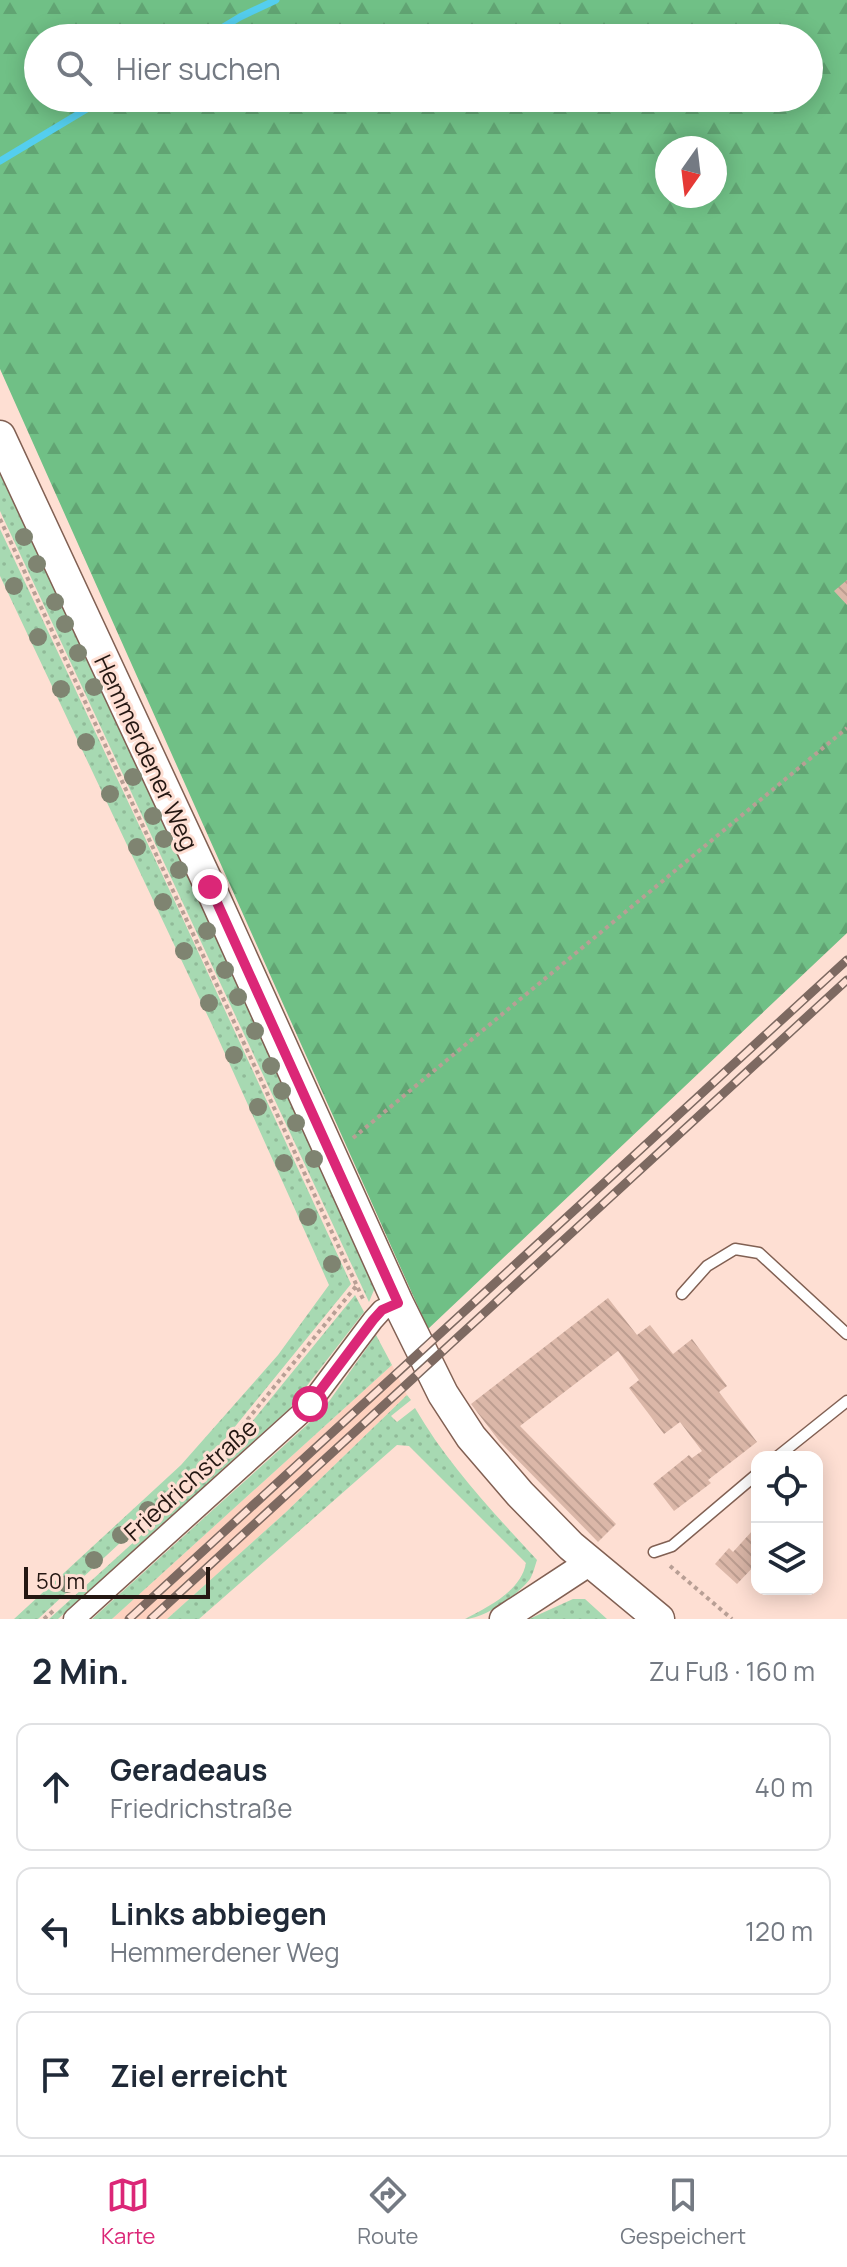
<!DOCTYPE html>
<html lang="de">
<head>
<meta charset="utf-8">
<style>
  :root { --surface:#fff; --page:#f2f2f3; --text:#1f2937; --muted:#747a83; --line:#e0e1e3; --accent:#db2777 }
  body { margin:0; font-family:Manrope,sans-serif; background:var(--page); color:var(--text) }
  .controls { position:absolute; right:24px; bottom:24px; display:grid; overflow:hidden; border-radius:16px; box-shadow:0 4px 20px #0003 }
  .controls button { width:72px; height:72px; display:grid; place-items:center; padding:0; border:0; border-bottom:2px solid var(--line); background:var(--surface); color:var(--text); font:40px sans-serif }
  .compass { position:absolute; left:655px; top:136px; width:72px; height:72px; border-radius:50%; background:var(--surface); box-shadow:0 4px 20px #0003; rotate:194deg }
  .scale { position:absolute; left:24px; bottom:20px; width:186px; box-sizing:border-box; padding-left:8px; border:4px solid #241712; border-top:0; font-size:22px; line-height:28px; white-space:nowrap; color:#241712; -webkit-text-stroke:6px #fedfd3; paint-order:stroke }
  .stop { position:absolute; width:24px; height:24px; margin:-18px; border:6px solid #db2777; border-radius:50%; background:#fff }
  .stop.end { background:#db2777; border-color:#fff; box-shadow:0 2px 8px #0008 }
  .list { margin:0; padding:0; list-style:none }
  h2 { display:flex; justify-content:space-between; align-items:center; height:104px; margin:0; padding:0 32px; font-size:34px }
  h2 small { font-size:26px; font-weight:400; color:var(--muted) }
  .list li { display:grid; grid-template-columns:52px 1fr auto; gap:24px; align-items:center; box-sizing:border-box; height:128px; margin:0 16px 16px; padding:0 16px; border:2px solid var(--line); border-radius:16px }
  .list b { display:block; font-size:30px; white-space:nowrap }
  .list p { margin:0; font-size:26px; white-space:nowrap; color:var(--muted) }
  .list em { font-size:26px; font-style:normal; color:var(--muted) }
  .icon { flex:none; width:44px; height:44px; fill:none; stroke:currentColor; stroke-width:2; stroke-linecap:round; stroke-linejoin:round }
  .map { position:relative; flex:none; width:847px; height:1619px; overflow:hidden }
  .search { position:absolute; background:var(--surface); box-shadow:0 4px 20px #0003; left:24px; right:24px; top:24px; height:88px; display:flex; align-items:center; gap:20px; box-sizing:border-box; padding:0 28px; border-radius:44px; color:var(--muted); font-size:30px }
  .sheet { height:536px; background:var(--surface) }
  nav { display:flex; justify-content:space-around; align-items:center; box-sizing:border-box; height:112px; border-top:2px solid var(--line); background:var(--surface); font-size:22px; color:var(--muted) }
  nav a { display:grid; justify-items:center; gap:4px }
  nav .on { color:var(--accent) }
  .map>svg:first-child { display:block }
  .built { fill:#fed1bf }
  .grass { fill:url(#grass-dots) }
  .forest { fill:url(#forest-firs); fill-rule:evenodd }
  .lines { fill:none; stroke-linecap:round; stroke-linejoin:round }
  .stream { stroke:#54ceee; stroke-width:7 }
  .building { fill:url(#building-back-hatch) }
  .service-casing { stroke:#816053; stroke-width:13 }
  .minor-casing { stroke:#816053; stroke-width:23 }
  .tertiary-casing { stroke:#816053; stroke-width:29 }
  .secondary-casing { stroke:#816053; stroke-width:33 }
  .path { stroke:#b89f95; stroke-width:4; stroke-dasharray:4 4; stroke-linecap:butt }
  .service { stroke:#fff; stroke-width:10 }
  .minor { stroke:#fff; stroke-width:20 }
  .tertiary { stroke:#fff; stroke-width:26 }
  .secondary { stroke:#fff; stroke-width:30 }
  .rail-casing { stroke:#7d6961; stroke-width:9 }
  .rail { stroke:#fedfd3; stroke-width:6; stroke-dasharray:18; stroke-linecap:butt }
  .tree { fill:#7f8471 }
  .route { stroke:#db2777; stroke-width:10 }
  .labels { text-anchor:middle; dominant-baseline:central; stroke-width:6; stroke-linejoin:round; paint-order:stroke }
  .street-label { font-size:24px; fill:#241712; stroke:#fedfd3 }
</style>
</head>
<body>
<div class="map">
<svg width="847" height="1619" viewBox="0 0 847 1619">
  <defs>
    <pattern id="grass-dots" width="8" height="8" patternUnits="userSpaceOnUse" patternTransform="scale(2)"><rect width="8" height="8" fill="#a7d9b2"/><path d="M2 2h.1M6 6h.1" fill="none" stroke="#90ba98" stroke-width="1.8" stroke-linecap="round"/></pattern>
    <pattern id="forest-firs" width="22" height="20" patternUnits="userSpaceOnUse" patternTransform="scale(2)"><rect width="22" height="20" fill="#70c086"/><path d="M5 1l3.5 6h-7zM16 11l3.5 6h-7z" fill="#61a473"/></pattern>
    <pattern id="building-back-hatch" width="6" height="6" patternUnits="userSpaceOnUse" patternTransform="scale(2)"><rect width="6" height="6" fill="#dbb7a8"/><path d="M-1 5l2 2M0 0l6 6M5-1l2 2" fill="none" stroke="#bc9d90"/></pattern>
  </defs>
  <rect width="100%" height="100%" fill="#fedfd3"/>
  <path class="built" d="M 392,1365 L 407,1395 L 285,1513 L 167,1619 L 112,1619 Z"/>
  <path class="grass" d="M 0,461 L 376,1285 L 369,1302 L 0,511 Z
    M 0,529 L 177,906 L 351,1284 L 203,1466 L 38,1619 L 14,1619 L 181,1465 L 278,1355 L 329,1285 L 213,1027 L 0,576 Z
    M 355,1295 L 364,1312 L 289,1409 L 58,1619 L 49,1619 L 212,1471 Z
    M 376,1335 L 392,1365 L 112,1619 L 92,1619 L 308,1424 L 330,1400 Z
    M 407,1395 L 411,1400 L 391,1416 L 397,1422 L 415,1408 C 448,1465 493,1512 537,1560 C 535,1566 533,1574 530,1579 C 519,1594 484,1619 465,1619 C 489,1606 521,1591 526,1563 L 409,1446 L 397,1445 L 199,1619 L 167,1619 L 285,1513 Z
    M 573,1599 L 585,1599 L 607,1619 L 529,1619 Z"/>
  <path class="forest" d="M 0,0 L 847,0 L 847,933 L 428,1329 L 0,369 ZM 38,38 L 809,38 L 809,98 L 38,98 ZM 667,148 L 715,148 L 715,196 L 667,196 Z"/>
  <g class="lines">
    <path class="stream" d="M 205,38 L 240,17 L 276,0
      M 0,161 L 105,98"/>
  </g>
  <path class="building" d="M 847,580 L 847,605 L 834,591 Z
    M 608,1298 L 637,1335 L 650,1325 L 673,1354 L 692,1339 L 727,1386 L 719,1392 L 757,1442 L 708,1480 L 711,1483 L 674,1511 L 653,1484 L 689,1455 L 692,1458 L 702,1451 L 680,1422 L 664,1434 L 629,1388 L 639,1380 L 618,1351 L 520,1426 L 616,1524 L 598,1542 L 500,1442 L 471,1404 Z
    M 753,1530 L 757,1533 L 757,1563 L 737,1584 L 715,1564 L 729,1548 L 733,1552 Z"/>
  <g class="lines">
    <g class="service-casing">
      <path id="service" d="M 682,1294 L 707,1266 L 735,1249 L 759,1253 L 847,1334
        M 777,1457 L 847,1401
        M 654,1552 L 672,1546 L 757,1474"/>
    </g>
    <g class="minor-casing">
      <path id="minor" d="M 74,1619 L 306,1409 L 373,1320 L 382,1310 L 398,1303"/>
    </g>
    <g class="tertiary-casing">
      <path id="tertiary" d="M 503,1619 L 590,1562"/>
    </g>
    <g class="secondary-casing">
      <path id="secondary" d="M 0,436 L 210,887 L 398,1303 L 443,1394 L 471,1437 L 520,1494 L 571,1546 L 659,1619"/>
    </g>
    <path class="path" d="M 0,519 L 363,1299
      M 353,1138 L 847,728
      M 222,1451 L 357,1285
      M 670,1566 L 732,1619
      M 44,1619 L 53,1611"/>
    <use href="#service" class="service"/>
    <use href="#minor" class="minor"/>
    <use href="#tertiary" class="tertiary"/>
    <use href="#secondary" class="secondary"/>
    <g class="rail-casing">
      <path id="rail" d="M 129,1619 L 847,960
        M 151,1619 L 847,980"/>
    </g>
    <use href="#rail" class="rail"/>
  </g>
  <g class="tree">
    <circle cx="24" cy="537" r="9"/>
    <circle cx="37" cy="564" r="9"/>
    <circle cx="14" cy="586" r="9"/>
    <circle cx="55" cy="602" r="9"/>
    <circle cx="65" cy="624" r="9"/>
    <circle cx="38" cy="637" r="9"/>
    <circle cx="78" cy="653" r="9"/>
    <circle cx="94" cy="687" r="9"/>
    <circle cx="61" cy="689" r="9"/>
    <circle cx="86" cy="742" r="9"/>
    <circle cx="133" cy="777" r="9"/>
    <circle cx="110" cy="794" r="9"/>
    <circle cx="153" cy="816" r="9"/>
    <circle cx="164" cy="839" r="9"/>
    <circle cx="137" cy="847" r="9"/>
    <circle cx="179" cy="870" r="9"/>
    <circle cx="163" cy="902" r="9"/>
    <circle cx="207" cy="931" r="9"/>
    <circle cx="184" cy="951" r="9"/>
    <circle cx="225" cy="970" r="9"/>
    <circle cx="238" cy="997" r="9"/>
    <circle cx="209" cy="1003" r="9"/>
    <circle cx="255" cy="1031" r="9"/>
    <circle cx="234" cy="1055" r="9"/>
    <circle cx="271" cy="1066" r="9"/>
    <circle cx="282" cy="1091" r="9"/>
    <circle cx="258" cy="1107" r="9"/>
    <circle cx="296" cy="1123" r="9"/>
    <circle cx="314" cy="1159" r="9"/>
    <circle cx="284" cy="1163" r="9"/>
    <circle cx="308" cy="1217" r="9"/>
    <circle cx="332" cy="1264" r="9"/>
    <circle cx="148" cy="1510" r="9"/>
    <circle cx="121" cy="1535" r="9"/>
    <circle cx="94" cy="1560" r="9"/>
    <circle cx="67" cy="1584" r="9"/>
  </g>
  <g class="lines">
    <path class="route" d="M 210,887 L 398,1303 L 382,1310 L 373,1320 L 310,1404"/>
  </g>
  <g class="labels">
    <g class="street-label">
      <text transform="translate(147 752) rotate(65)">Hemmerdener Weg</text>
      <text transform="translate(190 1479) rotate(-42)">Friedrichstraße</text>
    </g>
  </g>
</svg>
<div class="controls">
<button><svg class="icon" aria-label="locate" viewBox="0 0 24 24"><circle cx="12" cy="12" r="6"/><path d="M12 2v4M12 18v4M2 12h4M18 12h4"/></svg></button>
<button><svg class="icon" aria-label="layers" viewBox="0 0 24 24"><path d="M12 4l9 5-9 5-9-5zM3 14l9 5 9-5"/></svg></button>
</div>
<svg class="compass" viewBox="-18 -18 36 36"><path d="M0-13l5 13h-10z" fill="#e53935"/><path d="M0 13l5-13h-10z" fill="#747a83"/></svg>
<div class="scale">50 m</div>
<div class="stop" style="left:310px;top:1404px"></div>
<div class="stop end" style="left:210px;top:887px"></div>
<div class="search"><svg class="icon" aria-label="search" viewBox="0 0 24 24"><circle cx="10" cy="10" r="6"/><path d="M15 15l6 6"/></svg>Hier suchen</div>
</div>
<section class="sheet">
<h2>2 Min.<small>Zu Fuß · 160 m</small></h2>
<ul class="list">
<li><svg class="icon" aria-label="ahead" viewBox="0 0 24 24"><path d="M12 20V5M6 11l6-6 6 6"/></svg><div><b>Geradeaus</b><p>Friedrichstraße</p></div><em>40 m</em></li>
<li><svg class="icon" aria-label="left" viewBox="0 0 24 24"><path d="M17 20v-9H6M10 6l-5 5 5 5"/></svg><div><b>Links abbiegen</b><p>Hemmerdener Weg</p></div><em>120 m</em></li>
<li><svg class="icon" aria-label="arrive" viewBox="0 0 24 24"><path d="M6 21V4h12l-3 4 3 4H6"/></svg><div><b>Ziel erreicht</b></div></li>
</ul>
</section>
<nav>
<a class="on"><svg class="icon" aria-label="map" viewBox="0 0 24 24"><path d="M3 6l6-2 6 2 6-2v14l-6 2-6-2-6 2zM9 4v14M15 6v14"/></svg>Karte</a>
<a><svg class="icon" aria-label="directions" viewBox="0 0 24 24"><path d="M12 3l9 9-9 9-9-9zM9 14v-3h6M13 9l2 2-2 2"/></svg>Route</a>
<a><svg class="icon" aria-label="saved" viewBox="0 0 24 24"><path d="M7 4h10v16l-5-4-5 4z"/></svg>Gespeichert</a>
</nav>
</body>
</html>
